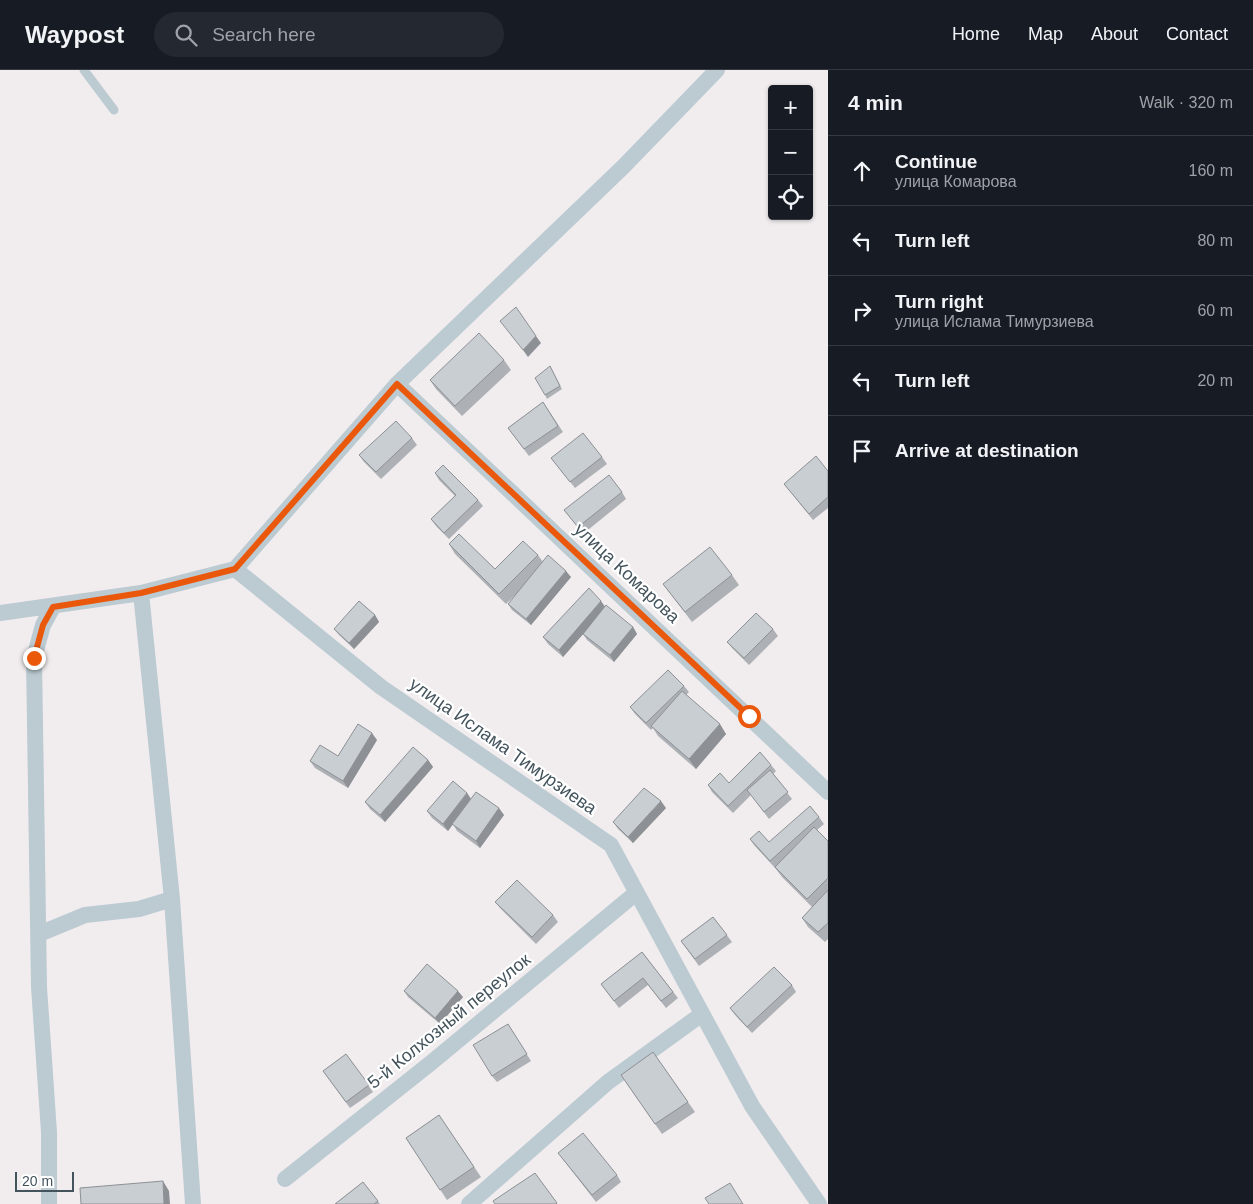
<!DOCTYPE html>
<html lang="en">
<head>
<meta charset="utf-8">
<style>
  :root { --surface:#171b24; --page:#242831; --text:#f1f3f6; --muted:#9ea1a6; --line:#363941 }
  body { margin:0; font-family:Arial,sans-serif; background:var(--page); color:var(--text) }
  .controls { position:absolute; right:15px; top:15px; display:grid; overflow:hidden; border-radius:5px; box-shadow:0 1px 4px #0004 }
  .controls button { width:45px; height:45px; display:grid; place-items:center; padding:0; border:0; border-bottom:1px solid var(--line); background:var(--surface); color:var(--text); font:25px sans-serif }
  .scale { position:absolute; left:15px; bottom:12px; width:59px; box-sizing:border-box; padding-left:5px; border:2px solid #44545d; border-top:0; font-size:14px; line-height:18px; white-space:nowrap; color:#44545d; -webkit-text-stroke:4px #fff; paint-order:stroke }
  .stop { position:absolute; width:15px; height:15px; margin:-11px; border:4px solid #ea580c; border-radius:50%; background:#fff }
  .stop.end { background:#ea580c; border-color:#fff; box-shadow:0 1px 5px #0008 }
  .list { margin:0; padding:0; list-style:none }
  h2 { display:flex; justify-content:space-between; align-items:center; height:65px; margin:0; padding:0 20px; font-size:21px }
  h2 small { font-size:16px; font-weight:400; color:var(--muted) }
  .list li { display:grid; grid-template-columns:32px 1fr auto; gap:15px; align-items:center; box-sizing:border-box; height:70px; padding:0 20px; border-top:1px solid var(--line) }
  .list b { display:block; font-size:19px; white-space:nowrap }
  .list p { margin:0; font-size:16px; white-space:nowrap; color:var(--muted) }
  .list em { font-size:16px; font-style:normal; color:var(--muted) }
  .icon { flex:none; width:28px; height:28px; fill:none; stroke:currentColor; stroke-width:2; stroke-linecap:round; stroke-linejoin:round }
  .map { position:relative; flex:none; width:828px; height:1134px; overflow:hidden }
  header { display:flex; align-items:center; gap:30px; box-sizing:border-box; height:70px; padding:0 25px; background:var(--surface); border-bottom:1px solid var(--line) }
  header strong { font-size:24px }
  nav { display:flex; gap:28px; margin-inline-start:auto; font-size:18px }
  .search { width:350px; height:45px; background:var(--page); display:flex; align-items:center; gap:12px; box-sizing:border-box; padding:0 18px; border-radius:28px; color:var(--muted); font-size:19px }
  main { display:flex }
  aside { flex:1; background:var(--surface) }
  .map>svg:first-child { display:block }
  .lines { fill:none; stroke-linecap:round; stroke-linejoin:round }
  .lane { stroke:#bccad2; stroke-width:9 }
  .street { stroke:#bccad2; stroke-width:16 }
  .wall { fill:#adb1b5 }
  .shaded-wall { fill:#8d9094 }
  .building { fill:#c9ced3; stroke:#8d9094 }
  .route { stroke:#ea580c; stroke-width:6 }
  .labels { text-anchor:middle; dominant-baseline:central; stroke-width:4.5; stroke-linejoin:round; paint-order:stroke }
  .street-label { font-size:18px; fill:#44545d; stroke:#fff }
</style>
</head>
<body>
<header>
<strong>Waypost</strong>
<div class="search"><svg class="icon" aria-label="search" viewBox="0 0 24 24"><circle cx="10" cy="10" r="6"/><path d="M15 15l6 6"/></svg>Search here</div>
<nav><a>Home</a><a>Map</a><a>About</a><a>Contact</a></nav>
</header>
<main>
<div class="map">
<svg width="828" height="1134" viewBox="0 0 828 1134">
  <rect width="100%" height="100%" fill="#f1edee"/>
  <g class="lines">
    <path class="lane" d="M 84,0 L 114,40"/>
    <path class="street" d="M 397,314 L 828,722
      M 235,499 L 381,617 L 611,775 L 752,1036 L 819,1134
      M 235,499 L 397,314 L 623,97 L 717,0
      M 141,523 L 172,829 L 193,1134
      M 0,543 L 141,523 L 235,499
      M 39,864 L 85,845 L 139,839 L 172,829
      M 285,1109 L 432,992 L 636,823
      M 49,1134 L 49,1062 L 39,917 L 34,588 L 43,555 L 53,537
      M 469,1134 L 608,1012 L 702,944"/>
  </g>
  <path class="wall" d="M 504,290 L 511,300 L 462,346 L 436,319 L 430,310 Z
    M 550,296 L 562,319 L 547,329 L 545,325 Z
    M 543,332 L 563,362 L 529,386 L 508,358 Z
    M 412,368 L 417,375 L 381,409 L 364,392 L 359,385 Z
    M 602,387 L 607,394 L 575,418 L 551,388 Z
    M 828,401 L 828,438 L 813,450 L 784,414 Z
    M 435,403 L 478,430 L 483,436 L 449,469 L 436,456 L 431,449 L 455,426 L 439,410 Z
    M 622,422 L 626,429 L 583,464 L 564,440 Z
    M 449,474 L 495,499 L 538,485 L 543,492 L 571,507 L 531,555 L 512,540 L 508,534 L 519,521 L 506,534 L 455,484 Z
    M 732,505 L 739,515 L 692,552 L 663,514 Z
    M 605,537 L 633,557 L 637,564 L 614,592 L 587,570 L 583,564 L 563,587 L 548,574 L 543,567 Z
    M 375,545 L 379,552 L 354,579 L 339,565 L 334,559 Z
    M 773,559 L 778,566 L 749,595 L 732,578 L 727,572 Z
    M 684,616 L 689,622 L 686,625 L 726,664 L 696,699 L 658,666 L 653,658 L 651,660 L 635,644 L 630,637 Z
    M 377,670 L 348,718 L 315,698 L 310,691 L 338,686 Z
    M 428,690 L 433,697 L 385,752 L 370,739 L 365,732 Z
    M 771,695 L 776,701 L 773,704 L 792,729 L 769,749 L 751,725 L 733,743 L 712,722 L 708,715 L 729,713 Z
    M 467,723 L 471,729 L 504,745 L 480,778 L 457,761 L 453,754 L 448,761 L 432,748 L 427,741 Z
    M 666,738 L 633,773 L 618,759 L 613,752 Z
    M 819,747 L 824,754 L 817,760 L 828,771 L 828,869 L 825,872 L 808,857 L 802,848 L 812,837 L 782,807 L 775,798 L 754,775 L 750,769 L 769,772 Z
    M 495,832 L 553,845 L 558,852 L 536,874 L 500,838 Z
    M 713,847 L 732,872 L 699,896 L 681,871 Z
    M 642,882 L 678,928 L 666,938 L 648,915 L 619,938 L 601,914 Z
    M 792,915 L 796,922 L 752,963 L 735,945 L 730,938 Z
    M 404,921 L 463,927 L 440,954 L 408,927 Z
    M 508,954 L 531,991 L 497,1012 L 492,1006 Z
    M 653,982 L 695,1042 L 662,1064 L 621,1005 Z
    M 346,984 L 373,1022 L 350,1038 L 323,1001 Z
    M 439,1045 L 481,1107 L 447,1130 L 406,1068 Z
    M 558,1083 L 617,1105 L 621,1112 L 596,1132 Z
    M 363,1112 L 380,1134 L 335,1134 Z"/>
  <path class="shaded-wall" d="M 536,266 L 541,273 L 528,287 L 523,280 Z
    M 566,501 L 571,507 L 531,555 L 526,549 Z
    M 601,531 L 606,538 L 563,587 L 559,580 Z
    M 375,545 L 379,552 L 354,579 L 349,573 Z
    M 633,557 L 637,564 L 614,592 L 610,585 Z
    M 720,654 L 726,664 L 696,699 L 689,689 Z
    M 372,663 L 377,670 L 348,718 L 343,711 Z
    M 428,690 L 433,697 L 385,752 L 380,745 Z
    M 467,723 L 471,729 L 448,761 L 443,754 Z
    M 661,731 L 666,738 L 633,773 L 628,767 Z
    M 499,738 L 504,745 L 480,778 L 476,771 Z
    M 458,921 L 463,927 L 440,954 L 435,948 Z
    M 163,1111 L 169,1121 L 170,1134 L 164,1134 Z"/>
  <path class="building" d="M 516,237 L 536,266 L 523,280 L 500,251 Z
    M 479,263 L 504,290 L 455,336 L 430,310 Z
    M 550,296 L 560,316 L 545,325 L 535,308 Z
    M 543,332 L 558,356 L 524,379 L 508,358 Z
    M 396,351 L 412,368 L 376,402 L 359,385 Z
    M 583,363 L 602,387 L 570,412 L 551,388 Z
    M 816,386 L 828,401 L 828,427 L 809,444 L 784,414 Z
    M 443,395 L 478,430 L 444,463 L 431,449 L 456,425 L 435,403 Z
    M 609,405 L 622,422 L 578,457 L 564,440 Z
    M 459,464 L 495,499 L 523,471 L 538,485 L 499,524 L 449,474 Z
    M 710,477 L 732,505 L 685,542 L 663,514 Z
    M 548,485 L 566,501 L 526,549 L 508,534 Z
    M 589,518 L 601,531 L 559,580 L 543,567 Z
    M 359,531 L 375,545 L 349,573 L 334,559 Z
    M 606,535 L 633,557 L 610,585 L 583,564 Z
    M 756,543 L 773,559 L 744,588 L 727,572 Z
    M 668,600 L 684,616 L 646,653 L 630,637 Z
    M 682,621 L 720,654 L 689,689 L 651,656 Z
    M 358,654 L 372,663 L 343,711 L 310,691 L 320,675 L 338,686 Z
    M 413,677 L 428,690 L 380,745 L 365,732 Z
    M 760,682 L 771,695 L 728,736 L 708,715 L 720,703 L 729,713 Z
    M 770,700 L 788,722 L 764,742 L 747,720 Z
    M 453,711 L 467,723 L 443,754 L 427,741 Z
    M 644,718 L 661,731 L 628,767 L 613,752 Z
    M 476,722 L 499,738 L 476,771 L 452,754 Z
    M 810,736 L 819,747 L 770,791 L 750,769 L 759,761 L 769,772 Z
    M 814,757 L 828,771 L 828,808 L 807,829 L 775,797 Z
    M 517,810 L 553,845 L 532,867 L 495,832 Z
    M 828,820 L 828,853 L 818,862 L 802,848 Z
    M 713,847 L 727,865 L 695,889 L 681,871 Z
    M 642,882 L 673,922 L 661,931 L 643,908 L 614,931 L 601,914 Z
    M 427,894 L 458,921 L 435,948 L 404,921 Z
    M 774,897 L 792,915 L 747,957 L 730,938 Z
    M 508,954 L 527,984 L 492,1006 L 473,975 Z
    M 653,982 L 688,1032 L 655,1054 L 621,1005 Z
    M 346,984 L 369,1015 L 346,1032 L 323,1001 Z
    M 439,1045 L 474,1097 L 440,1120 L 406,1068 Z
    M 583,1063 L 617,1105 L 592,1125 L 558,1083 Z
    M 535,1103 L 557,1133 L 556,1134 L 495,1134 L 493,1131 Z
    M 163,1111 L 164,1134 L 81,1134 L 80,1118 Z
    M 363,1112 L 378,1131 L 374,1134 L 335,1134 Z
    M 730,1113 L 743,1134 L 709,1134 L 705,1128 Z"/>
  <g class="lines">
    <path class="route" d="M 34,588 L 43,555 L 53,537 L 141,523 L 235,499 L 397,314 L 749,646"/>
  </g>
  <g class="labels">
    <g class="street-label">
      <text transform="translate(627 503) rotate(43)">улица Комарова</text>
      <text transform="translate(503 676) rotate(35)">улица Ислама Тимурзиева</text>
      <text transform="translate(449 951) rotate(-39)">5-й Колхозный переулок</text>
    </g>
  </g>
</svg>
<div class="controls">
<button>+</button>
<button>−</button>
<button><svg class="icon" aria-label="locate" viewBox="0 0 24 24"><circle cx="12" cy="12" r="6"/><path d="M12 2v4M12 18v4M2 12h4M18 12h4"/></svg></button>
</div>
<div class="scale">20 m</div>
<div class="stop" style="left:749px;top:646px"></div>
<div class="stop end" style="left:34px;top:588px"></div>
</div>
<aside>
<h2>4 min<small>Walk · 320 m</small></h2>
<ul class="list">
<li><svg class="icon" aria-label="ahead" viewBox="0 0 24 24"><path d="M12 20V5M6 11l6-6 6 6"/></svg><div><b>Continue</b><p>улица Комарова</p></div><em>160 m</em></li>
<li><svg class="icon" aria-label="left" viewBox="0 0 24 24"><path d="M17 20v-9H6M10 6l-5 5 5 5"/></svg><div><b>Turn left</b></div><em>80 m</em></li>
<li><svg class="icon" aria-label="right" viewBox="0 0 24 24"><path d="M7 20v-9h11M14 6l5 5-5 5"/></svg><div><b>Turn right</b><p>улица Ислама Тимурзиева</p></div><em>60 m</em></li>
<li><svg class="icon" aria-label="left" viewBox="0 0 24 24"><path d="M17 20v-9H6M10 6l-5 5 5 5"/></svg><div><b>Turn left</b></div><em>20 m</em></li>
<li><svg class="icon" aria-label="arrive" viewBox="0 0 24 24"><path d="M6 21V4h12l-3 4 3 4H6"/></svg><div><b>Arrive at destination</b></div></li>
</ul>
</aside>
</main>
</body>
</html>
